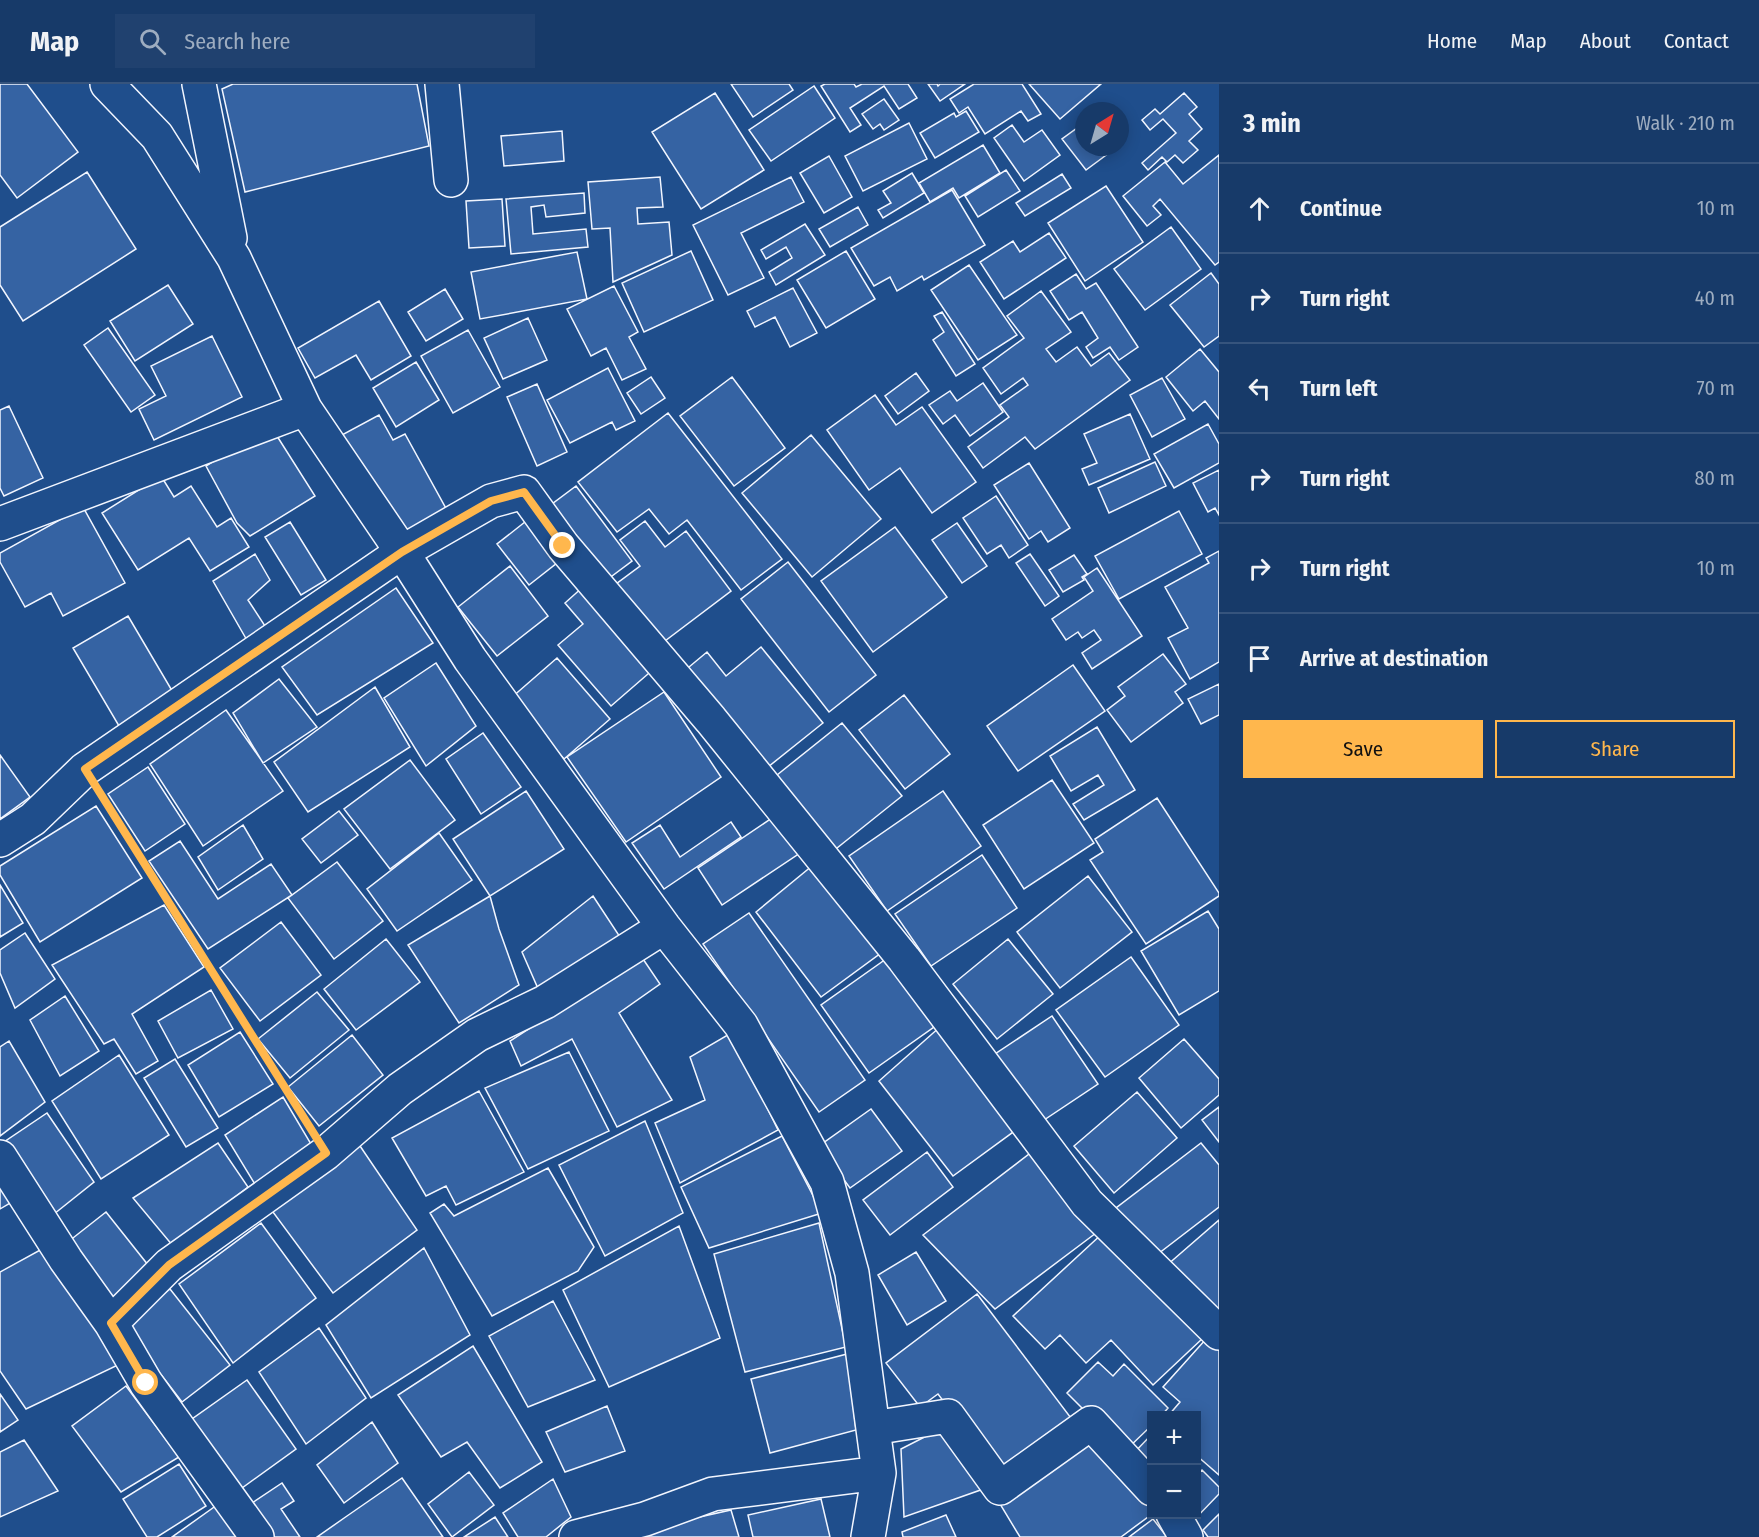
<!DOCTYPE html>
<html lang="en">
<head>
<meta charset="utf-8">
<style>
  :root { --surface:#173a69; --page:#20416f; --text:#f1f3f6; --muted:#9eadc0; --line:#36547d; --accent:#ffb74d }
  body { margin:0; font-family:"Fira Sans Condensed",sans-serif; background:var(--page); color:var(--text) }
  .controls { position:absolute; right:18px; bottom:18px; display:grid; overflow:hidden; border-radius:0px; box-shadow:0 3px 15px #0003 }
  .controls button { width:54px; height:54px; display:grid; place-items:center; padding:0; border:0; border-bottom:2px solid var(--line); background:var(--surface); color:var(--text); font:30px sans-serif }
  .compass { position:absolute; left:1075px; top:18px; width:54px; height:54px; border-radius:50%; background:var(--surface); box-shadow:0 3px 15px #0003; rotate:37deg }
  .stop { position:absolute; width:18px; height:18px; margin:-14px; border:4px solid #ffb74d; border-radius:50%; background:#fff }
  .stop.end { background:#ffb74d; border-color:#fff; box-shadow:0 2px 6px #0008 }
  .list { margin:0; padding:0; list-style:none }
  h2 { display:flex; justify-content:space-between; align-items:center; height:78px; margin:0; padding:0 24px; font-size:26px }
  h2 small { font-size:20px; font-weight:400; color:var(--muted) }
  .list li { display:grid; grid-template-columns:39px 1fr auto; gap:18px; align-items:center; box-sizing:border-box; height:90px; padding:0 24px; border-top:2px solid var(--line) }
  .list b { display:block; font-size:22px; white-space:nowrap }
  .list em { font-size:20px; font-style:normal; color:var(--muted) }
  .actions { display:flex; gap:12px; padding:18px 24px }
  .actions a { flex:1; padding:14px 0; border:2px solid var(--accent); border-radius:0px; text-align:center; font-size:21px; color:var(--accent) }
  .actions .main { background:var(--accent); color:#111 }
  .icon { flex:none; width:33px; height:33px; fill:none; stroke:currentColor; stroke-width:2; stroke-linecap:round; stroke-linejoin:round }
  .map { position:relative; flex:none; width:1219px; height:1453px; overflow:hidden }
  header { display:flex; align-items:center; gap:36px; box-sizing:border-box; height:84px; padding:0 30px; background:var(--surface); border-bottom:2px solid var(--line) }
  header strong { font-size:28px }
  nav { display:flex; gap:33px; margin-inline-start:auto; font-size:21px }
  .search { width:420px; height:54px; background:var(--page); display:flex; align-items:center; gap:15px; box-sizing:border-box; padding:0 21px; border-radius:0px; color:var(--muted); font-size:22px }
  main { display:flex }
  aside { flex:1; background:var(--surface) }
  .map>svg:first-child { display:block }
  .building { fill:#3563a3; stroke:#f2f6ff; stroke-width:1.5 }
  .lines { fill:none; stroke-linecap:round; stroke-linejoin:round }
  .minor-casing { stroke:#f2f6ff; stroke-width:36 }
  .path { stroke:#b3c4dc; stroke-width:4; stroke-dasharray:4.5 3; stroke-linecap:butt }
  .minor { stroke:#1f4e8c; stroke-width:33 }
  .route { stroke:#ffb74d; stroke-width:8 }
</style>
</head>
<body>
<header>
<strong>Map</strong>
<div class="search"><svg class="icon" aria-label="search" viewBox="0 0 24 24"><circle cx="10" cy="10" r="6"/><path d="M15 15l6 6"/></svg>Search here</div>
<nav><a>Home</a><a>Map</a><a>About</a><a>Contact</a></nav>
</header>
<main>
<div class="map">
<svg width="1219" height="1453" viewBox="0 0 1219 1453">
  <rect width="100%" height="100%" fill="#1f4e8c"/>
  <path class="building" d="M 0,0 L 27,0 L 78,68 L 17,114 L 0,91 Z
    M 233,0 L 417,0 L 429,62 L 245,108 L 222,5 Z
    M 731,0 L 789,0 L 793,6 L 753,33 Z
    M 825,0 L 854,0 L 856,3 L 862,0 L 908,0 L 917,14 L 899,25 L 884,2 L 850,24 L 861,41 L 850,48 L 821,2 Z
    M 928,0 L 937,0 L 938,2 L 940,0 L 965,0 L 940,17 Z
    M 974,0 L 1022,0 L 1041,30 L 1028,37 L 1021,27 L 985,50 L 968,23 L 959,29 L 950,15 Z
    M 1029,0 L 1101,0 L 1060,35 Z
    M 814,2 L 835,34 L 771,77 L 749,46 Z
    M 715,9 L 764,86 L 701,125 L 652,48 Z
    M 1184,9 L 1197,23 L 1189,30 L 1202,45 L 1189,57 L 1198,66 L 1183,79 L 1175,71 L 1167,78 L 1162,73 L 1148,86 L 1142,79 L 1176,49 L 1163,35 L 1150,46 L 1142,36 L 1155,25 L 1160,30 Z
    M 884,15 L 899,36 L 884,46 L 880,40 L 873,45 L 862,30 Z
    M 966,27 L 979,48 L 935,74 L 920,49 L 954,29 L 956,33 Z
    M 909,39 L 927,75 L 863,107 L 845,72 Z
    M 1084,39 L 1084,63 L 1117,63 L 1086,86 L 1062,55 Z
    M 1012,41 L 1024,58 L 1042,46 L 1060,71 L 1024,97 L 994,54 Z
    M 562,47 L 564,77 L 504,82 L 501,52 Z
    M 983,61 L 1000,89 L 959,114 L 953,104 L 930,118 L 919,99 Z
    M 1219,71 L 1219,178 L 1215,181 L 1160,115 L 1153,122 L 1161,131 L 1147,142 L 1123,112 L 1165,78 L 1183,100 Z
    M 829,72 L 852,113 L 824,129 L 800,89 Z
    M 1006,86 L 1020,107 L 978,133 L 965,112 Z
    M 87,88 L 136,165 L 23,237 L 0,201 L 0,143 Z
    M 912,89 L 924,109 L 883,134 L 878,126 L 891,119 L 883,107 Z
    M 1062,90 L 1071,104 L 1025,132 L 1016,119 Z
    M 660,93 L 663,123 L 637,124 L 638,140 L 669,138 L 672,171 L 613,198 L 610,144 L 592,145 L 588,98 Z
    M 791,93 L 804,118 L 741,149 L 764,194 L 728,211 L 693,141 Z
    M 1106,102 L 1143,158 L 1085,197 L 1048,139 Z
    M 952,106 L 985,161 L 924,196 L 922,192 L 897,207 L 890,193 L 874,202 L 851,164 Z
    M 584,109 L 585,129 L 546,133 L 544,121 L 531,123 L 533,150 L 586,145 L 588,163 L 511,170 L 506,115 Z
    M 502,115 L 505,162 L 469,164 L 466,117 Z
    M 858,123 L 868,141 L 830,163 L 819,145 Z
    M 805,140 L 825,171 L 776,201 L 769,188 L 792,174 L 786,163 L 766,175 L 761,166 Z
    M 1171,143 L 1201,185 L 1145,226 L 1114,185 Z
    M 1049,149 L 1066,174 L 1004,215 L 980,178 L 1013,157 L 1020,168 Z
    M 691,167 L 713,216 L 644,248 L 622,199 Z
    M 846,167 L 875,215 L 826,244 L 797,196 Z
    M 577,168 L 587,215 L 480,235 L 471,188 Z
    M 969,181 L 1017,251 L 978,276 L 931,206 Z
    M 1211,189 L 1219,200 L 1219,252 L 1204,263 L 1170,221 Z
    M 1076,190 L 1086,205 L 1096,199 L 1138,263 L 1119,276 L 1110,263 L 1093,274 L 1086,263 L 1098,254 L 1082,228 L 1069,236 L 1050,207 Z
    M 168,201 L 193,240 L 135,277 L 110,237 Z
    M 614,202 L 638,248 L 629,253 L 646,285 L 622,296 L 606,264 L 591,272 L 567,225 Z
    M 793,204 L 817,249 L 790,263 L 775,233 L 755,243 L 747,227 Z
    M 445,205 L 463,235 L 426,257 L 408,228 Z
    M 1041,207 L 1071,248 L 1046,265 L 1056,278 L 1077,263 L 1091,282 L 1109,269 L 1130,296 L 1035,365 L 1025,353 L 983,384 L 968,363 L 1009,333 L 1000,321 L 1028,301 L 1023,294 L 1001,310 L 983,284 L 1024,254 L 1007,232 Z
    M 379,217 L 411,272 L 371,296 L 356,271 L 315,294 L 298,264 Z
    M 942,228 L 975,280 L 956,292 L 933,256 L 944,248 L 934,232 Z
    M 528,234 L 547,276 L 503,295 L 484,254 Z
    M 108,244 L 155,311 L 131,328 L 84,261 Z
    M 468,246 L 500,303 L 453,329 L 421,272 Z
    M 212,252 L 242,313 L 154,356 L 139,325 L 166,312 L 151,282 Z
    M 1200,265 L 1219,288 L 1219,335 L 1205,317 L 1193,327 L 1166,293 Z
    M 416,278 L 439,316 L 396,343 L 373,304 Z
    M 608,284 L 635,337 L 616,346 L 612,338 L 570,359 L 547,316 Z
    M 916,289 L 929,307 L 898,330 L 885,312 Z
    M 651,293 L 665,314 L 641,330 L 627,309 Z
    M 732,293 L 785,364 L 734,402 L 680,332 Z
    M 1162,294 L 1185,335 L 1152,353 L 1130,311 Z
    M 983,299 L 1003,328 L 970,352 L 955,331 L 943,340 L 929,321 L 950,307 L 957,317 Z
    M 537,300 L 567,368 L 537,382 L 507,313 Z
    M 875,311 L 896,341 L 922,323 L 976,398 L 932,429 L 900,384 L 869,406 L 827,346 Z
    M 9,322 L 43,394 L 4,412 L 0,404 L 0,326 Z
    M 668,329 L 782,475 L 741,506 L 687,436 L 669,450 L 649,425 L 617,448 L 578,398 Z
    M 1130,330 L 1150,375 L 1089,401 L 1082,385 L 1097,379 L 1084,350 Z
    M 379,331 L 393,356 L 405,350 L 448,428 L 397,456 L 340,352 Z
    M 1208,340 L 1219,360 L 1219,379 L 1174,404 L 1154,370 Z
    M 270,341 L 315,412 L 250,452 L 237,439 L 206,382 Z
    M 811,351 L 881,435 L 812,493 L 742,409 Z
    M 1155,378 L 1166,402 L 1109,429 L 1098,404 Z
    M 1029,379 L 1070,444 L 1048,458 L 1041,447 L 1029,455 L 994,401 Z
    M 1219,386 L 1219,431 L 1215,424 L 1208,428 L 1193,399 Z
    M 161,392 L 174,413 L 191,402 L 217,443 L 231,434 L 249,463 L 210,487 L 189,454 L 138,486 L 102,429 Z
    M 576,402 L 632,477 L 604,498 L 548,423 Z
    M 996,412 L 1028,461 L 1009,474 L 1001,461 L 987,470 L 963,434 Z
    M 83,423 L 125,499 L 63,532 L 51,509 L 25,523 L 0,478 L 0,469 Z
    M 1179,427 L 1202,470 L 1119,515 L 1095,472 Z
    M 530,434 L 562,475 L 529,501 L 497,460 Z
    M 645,437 L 665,463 L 686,447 L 731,507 L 657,563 L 612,503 L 640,482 L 620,456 Z
    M 290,438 L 326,496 L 301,511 L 265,453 Z
    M 957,439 L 987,482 L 962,499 L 932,456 Z
    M 895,443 L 947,513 L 873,568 L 821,497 Z
    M 1219,467 L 1219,578 L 1190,595 L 1168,554 L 1188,544 L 1165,503 L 1209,479 L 1206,474 Z
    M 255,470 L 270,496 L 248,516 L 267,545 L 248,558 L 213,497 Z
    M 1030,470 L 1059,512 L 1045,522 L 1016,479 Z
    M 1074,471 L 1087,490 L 1082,493 L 1084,496 L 1063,508 L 1049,486 Z
    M 788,478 L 876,591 L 829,628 L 741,515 Z
    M 510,482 L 548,532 L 497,572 L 458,523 Z
    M 1097,484 L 1142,552 L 1092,585 L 1082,569 L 1101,556 L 1094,546 L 1082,554 L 1078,548 L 1066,556 L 1052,535 L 1093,507 L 1084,493 Z
    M 584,502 L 656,583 L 611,622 L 558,561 L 583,540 L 565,519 Z
    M 396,504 L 433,559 L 317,631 L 282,583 Z
    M 128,532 L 174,610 L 119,642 L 73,564 Z
    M 761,563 L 823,639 L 763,687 L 683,588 L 707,568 L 726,592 Z
    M 1163,570 L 1186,600 L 1175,608 L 1183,619 L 1131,658 L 1107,626 L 1125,612 L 1118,603 Z
    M 557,574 L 610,635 L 564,675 L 511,614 Z
    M 436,579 L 476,642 L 426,682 L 384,614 Z
    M 1073,581 L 1105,627 L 1018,687 L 987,642 Z
    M 279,595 L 317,643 L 263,679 L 233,629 Z
    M 1219,600 L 1219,631 L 1201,640 L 1188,615 Z
    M 375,603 L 410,663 L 308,728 L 274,678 Z
    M 664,608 L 721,693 L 626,758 L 567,673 Z
    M 904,611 L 950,670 L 905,705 L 859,646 Z
    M 226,626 L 283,707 L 203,762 L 150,680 Z
    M 842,639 L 902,712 L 832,768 L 772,695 Z
    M 1097,643 L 1135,706 L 1084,736 L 1073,720 L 1104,701 L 1098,691 L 1071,707 L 1050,672 Z
    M 483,649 L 521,703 L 481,730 L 446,675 Z
    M 0,671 L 30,713 L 0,735 Z
    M 410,676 L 455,736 L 390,785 L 344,725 Z
    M 148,683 L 185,740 L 145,767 L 108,710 Z
    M 1052,696 L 1094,759 L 1024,805 L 983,741 Z
    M 526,707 L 564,765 L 490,812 L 453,755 Z
    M 943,707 L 981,762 L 887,827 L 849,772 Z
    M 1157,714 L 1219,809 L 1219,812 L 1146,860 L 1090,776 L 1103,768 L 1095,755 Z
    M 96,722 L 142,794 L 40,858 L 0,791 L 0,782 Z
    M 339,727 L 358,751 L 321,779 L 302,755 Z
    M 775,732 L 800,769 L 722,821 L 698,784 Z
    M 731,738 L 741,753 L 664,805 L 632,759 L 660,741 L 680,773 Z
    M 243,741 L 263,775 L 218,806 L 198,773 Z
    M 439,749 L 472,796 L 397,847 L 367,805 Z
    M 180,757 L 218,815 L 271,780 L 292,811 L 208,865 L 149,777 Z
    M 982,771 L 1017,824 L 931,882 L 895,830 Z
    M 818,777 L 885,866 L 821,913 L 756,828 Z
    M 337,778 L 383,837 L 334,875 L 288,814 Z
    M 1088,792 L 1132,848 L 1060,904 L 1017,848 Z
    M 0,801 L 23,839 L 0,853 Z
    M 490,812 L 499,845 L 519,901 L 459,939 L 408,861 Z
    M 593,812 L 620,853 L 540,909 L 522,868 Z
    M 164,821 L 204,883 L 132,930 L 158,977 L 136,990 L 114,955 L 104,960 L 52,881 Z
    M 1208,827 L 1219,845 L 1219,907 L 1179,931 L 1141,867 Z
    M 749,829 L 865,996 L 819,1028 L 703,860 Z
    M 281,838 L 321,891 L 260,937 L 220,884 Z
    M 25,849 L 55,895 L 15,924 L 0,889 L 0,866 Z
    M 386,855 L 420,898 L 356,946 L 324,905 Z
    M 1008,855 L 1053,910 L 997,955 L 953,900 Z
    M 641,872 L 660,900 L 619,929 L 672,1016 L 617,1043 L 572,955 L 521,982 L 510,957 Z
    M 1131,873 L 1179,941 L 1105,993 L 1056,926 Z
    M 886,875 L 934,943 L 869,989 L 821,921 Z
    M 211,906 L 233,945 L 178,974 L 158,937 Z
    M 317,908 L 349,946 L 290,994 L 258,955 Z
    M 65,912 L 99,967 L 60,992 L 30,936 Z
    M 1052,932 L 1098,1000 L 1041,1038 L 995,970 Z
    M 941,942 L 1020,1043 L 953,1092 L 879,997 Z
    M 240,948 L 273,1000 L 219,1033 L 188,981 Z
    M 731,949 L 778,1046 L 680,1099 L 655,1039 L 705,1016 L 690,973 Z
    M 352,951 L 383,991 L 319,1042 L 288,1003 Z
    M 1184,955 L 1219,995 L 1219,1011 L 1181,1044 L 1139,994 Z
    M 9,957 L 45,1018 L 0,1052 L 0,963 Z
    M 569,968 L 609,1047 L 528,1085 L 485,1004 Z
    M 119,971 L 169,1051 L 101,1095 L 52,1017 Z
    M 175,975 L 218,1044 L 186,1063 L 144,994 Z
    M 479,1007 L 524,1088 L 456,1121 L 446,1102 L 426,1112 L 392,1054 Z
    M 1137,1008 L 1177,1054 L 1114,1109 L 1074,1062 Z
    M 283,1013 L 311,1060 L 256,1102 L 225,1051 Z
    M 1219,1023 L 1219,1058 L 1202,1036 Z
    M 871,1025 L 902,1067 L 850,1104 L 819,1062 Z
    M 47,1029 L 94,1098 L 54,1130 L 1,1060 Z
    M 645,1037 L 683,1129 L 605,1172 L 559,1081 Z
    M 782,1052 L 822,1129 L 709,1164 L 681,1103 Z
    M 218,1059 L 248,1103 L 173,1162 L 133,1114 Z
    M 358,1059 L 417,1146 L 333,1209 L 267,1120 Z
    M 1201,1059 L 1219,1081 L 1219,1123 L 1154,1173 L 1116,1124 Z
    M 1033,1067 L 1100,1146 L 995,1225 L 923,1151 Z
    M 927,1068 L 953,1103 L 890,1151 L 863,1116 Z
    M 548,1084 L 594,1163 L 578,1187 L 492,1232 L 430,1129 L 444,1120 L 454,1132 Z
    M 0,1101 L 12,1118 L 0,1125 Z
    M 106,1128 L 152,1186 L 110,1219 L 64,1161 Z
    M 1219,1136 L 1219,1240 L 1166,1182 Z
    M 261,1139 L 316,1214 L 233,1279 L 179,1200 Z
    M 819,1139 L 846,1263 L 745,1288 L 714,1170 Z
    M 679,1142 L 720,1254 L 609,1303 L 563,1206 Z
    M 1104,1148 L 1203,1254 L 1153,1301 L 1111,1256 L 1086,1279 L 1060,1251 L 1045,1265 L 1013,1232 Z
    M 424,1164 L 470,1251 L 371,1314 L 326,1241 Z
    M 42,1165 L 120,1280 L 26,1325 L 0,1287 L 0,1188 Z
    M 916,1168 L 946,1217 L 907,1241 L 878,1191 Z
    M 170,1205 L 230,1281 L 182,1318 L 123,1241 Z
    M 977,1210 L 1074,1338 L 1001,1393 L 938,1310 L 920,1323 L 886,1279 Z
    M 553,1217 L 595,1296 L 528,1323 L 489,1252 Z
    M 319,1244 L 366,1314 L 306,1360 L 259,1288 Z
    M 1206,1255 L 1219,1266 L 1219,1391 L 1196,1371 L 1196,1332 L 1168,1332 L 1180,1318 L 1163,1303 Z
    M 473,1262 L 542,1378 L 500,1404 L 467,1358 L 441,1373 L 398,1311 Z
    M 847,1270 L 856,1346 L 770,1369 L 751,1295 Z
    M 1098,1278 L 1113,1292 L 1124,1280 L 1168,1324 L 1161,1332 L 1152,1332 L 1152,1341 L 1125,1367 L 1067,1309 Z
    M 247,1296 L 296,1365 L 242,1404 L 192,1335 Z
    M 126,1302 L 179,1373 L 121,1408 L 72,1342 Z
    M 0,1310 L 18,1336 L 0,1348 Z
    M 607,1322 L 625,1367 L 565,1388 L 546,1348 Z
    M 372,1338 L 398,1379 L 344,1419 L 317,1381 Z
    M 946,1342 L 989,1403 L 904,1433 L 901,1365 Z
    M 1088,1349 L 1152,1418 L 1152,1430 L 1121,1453 L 1020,1453 L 997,1415 Z
    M 1152,1350 L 1152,1391 L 1131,1372 Z
    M 24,1356 L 58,1407 L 0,1433 L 0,1368 Z
    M 179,1380 L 206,1422 L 157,1453 L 147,1453 L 123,1415 Z
    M 1202,1386 L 1219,1403 L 1219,1410 L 1194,1436 L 1189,1430 L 1196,1430 L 1196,1392 Z
    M 469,1388 L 494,1421 L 452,1453 L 428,1420 Z
    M 402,1394 L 443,1453 L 317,1453 L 347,1432 Z
    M 553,1395 L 571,1433 L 546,1453 L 518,1453 L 503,1429 Z
    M 282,1399 L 294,1417 L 281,1425 L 300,1453 L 267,1453 L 246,1423 Z
    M 821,1415 L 830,1453 L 753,1453 L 748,1431 Z
    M 217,1421 L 237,1453 L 172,1453 Z
    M 731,1426 L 739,1453 L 610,1453 Z
    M 1219,1430 L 1219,1453 L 1208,1453 L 1203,1446 Z
    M 946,1431 L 956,1453 L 903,1453 L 902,1448 Z
    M 495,1433 L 508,1453 L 464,1453 Z
    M 1153,1435 L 1167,1453 L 1129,1453 Z"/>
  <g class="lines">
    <g class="minor-casing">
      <path id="minor" d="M 107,0 L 157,52 L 234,174 L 305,325 L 402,468 L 470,575 L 664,843 L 741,941 L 827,1098 L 852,1189 L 879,1389 L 868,1453
        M 199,0 L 230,154
        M 442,0 L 451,96
        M 0,440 L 305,325
        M 0,756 L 33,735 L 85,685 L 402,468 L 491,417 L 524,408 L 563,462 L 711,636 L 904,875 L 1087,1119 L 1219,1249
        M 0,1073 L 66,1176 L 111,1239
        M 873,1344 L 948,1332 L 1000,1404 L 1091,1339 L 1152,1405
        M 1173,1430 L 1186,1453
        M 257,1453 L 146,1299 L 111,1239 L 169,1181 L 326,1069 L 400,1005 L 477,951 L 545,918 L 664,843
        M 576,1453 L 645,1435 L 713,1410 L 879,1389"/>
    </g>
    <path class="path" d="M 106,719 L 304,1036"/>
    <use href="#minor" class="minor"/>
  </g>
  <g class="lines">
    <path class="route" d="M 146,1299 L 111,1239 L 169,1181 L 326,1069 L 85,685 L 402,468 L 491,417 L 524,408 L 563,462"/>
  </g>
</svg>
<div class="controls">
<button>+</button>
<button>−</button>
</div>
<svg class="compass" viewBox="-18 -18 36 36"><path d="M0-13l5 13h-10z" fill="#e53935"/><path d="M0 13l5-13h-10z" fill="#9eadc0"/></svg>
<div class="stop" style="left:146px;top:1299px"></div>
<div class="stop end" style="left:563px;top:462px"></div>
</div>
<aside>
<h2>3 min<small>Walk · 210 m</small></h2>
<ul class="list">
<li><svg class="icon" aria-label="ahead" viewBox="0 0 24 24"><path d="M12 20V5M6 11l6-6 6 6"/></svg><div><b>Continue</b></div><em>10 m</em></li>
<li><svg class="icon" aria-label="right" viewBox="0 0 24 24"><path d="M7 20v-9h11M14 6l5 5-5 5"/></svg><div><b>Turn right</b></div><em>40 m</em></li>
<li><svg class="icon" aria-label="left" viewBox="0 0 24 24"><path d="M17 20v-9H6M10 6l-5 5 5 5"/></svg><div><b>Turn left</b></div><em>70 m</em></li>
<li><svg class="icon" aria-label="right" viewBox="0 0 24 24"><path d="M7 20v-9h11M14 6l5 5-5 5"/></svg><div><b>Turn right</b></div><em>80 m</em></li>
<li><svg class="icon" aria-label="right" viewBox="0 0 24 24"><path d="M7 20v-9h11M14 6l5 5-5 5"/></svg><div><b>Turn right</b></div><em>10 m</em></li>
<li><svg class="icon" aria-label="arrive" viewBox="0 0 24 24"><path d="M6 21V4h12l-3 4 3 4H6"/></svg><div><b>Arrive at destination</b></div></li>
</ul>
<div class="actions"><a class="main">Save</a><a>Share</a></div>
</aside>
</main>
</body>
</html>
